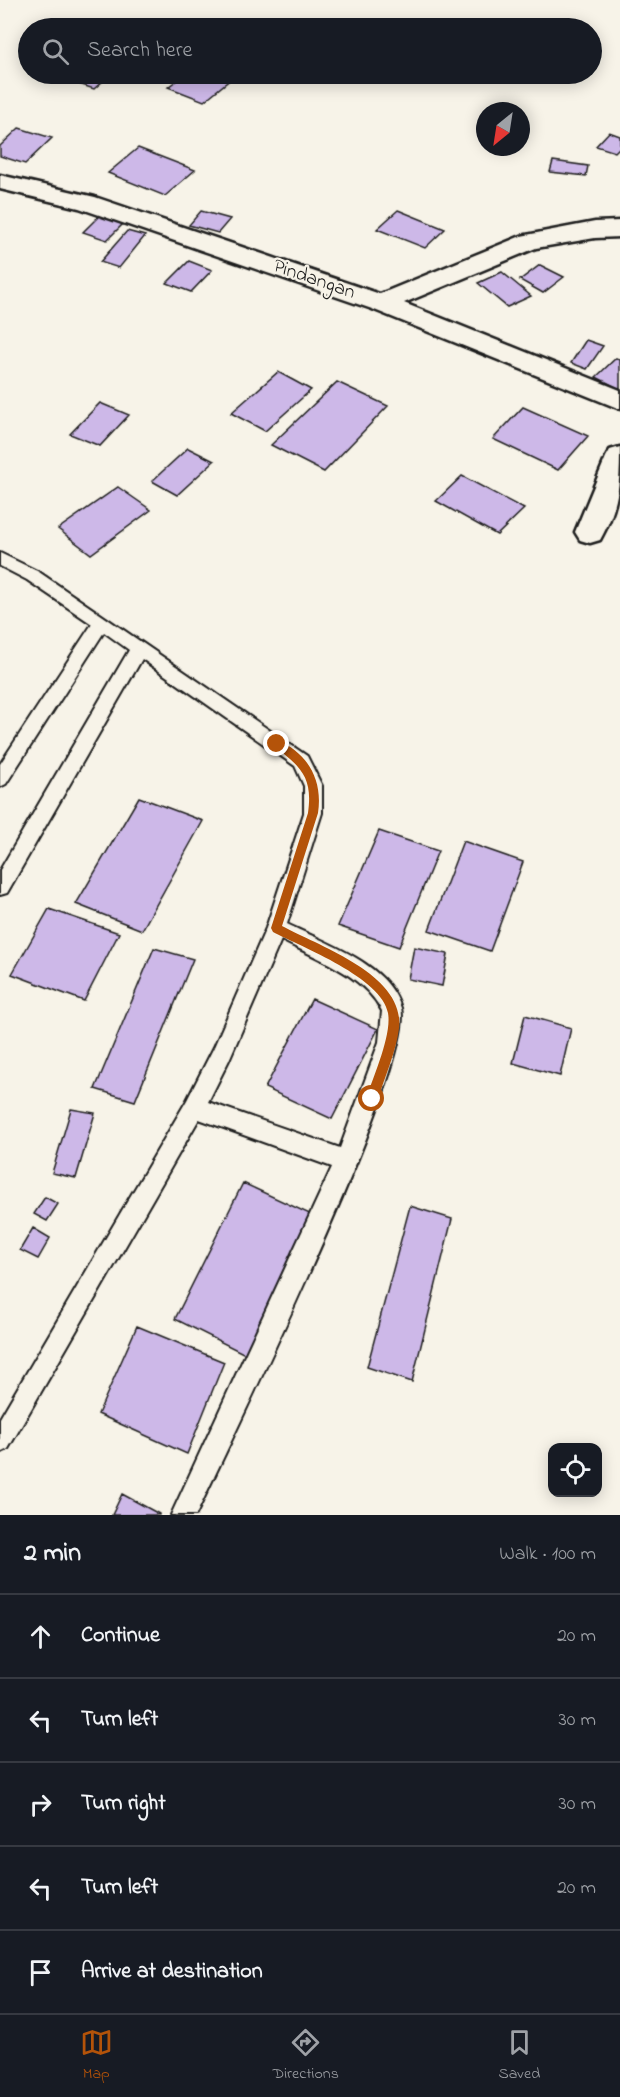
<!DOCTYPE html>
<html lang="en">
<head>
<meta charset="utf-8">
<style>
  :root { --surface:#171b24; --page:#242831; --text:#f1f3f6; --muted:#9ea1a6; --line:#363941; --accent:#b45309 }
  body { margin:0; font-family:"Indie Flower",sans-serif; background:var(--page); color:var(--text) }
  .controls { position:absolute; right:18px; bottom:18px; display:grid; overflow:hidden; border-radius:12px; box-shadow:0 3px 15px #0003 }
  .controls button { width:54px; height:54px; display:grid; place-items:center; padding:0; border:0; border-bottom:2px solid var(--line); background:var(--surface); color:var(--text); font:30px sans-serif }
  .compass { position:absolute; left:476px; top:102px; width:54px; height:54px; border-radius:50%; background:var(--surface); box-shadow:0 3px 15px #0003; rotate:210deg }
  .stop { position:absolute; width:18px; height:18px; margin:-14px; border:4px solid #b45309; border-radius:50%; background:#fff }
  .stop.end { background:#b45309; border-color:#fff; box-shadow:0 2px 6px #0008 }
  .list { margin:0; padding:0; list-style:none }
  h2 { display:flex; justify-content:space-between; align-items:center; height:78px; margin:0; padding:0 24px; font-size:26px }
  h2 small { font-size:20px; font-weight:400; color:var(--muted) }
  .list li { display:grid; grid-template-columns:39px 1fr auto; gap:18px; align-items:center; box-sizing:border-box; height:84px; padding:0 24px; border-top:2px solid var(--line) }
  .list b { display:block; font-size:22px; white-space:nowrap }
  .list em { font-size:20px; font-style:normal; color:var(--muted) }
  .icon { flex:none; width:33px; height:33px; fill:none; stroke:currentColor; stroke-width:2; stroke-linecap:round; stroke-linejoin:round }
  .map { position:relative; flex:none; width:620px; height:1515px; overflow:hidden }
  .search { position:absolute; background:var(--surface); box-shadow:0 3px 15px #0003; left:18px; right:18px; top:18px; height:66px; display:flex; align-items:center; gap:15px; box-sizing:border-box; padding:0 21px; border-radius:33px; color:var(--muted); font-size:22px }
  .sheet { height:498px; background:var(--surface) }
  nav { display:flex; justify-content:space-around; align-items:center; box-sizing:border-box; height:84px; border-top:2px solid var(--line); background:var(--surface); font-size:16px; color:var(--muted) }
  nav a { display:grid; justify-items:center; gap:3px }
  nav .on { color:var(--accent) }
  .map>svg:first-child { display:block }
  .building { fill:#cdb8e8; stroke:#1c1c1c; stroke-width:1.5 }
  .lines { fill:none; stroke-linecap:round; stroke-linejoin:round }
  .service-casing { stroke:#1c1c1c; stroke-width:4 }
  .minor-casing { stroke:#1c1c1c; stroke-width:5 }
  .service { fill:#f7f3e8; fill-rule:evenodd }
  .minor { fill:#f7f3e8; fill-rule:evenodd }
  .route { fill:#b45309 }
  .labels { text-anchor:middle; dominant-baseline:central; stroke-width:4.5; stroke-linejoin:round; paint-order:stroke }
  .far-street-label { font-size:20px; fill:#1c1c1c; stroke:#f7f3e8 }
</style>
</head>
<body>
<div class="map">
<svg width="620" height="1515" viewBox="0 0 620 1515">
  <rect width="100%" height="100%" fill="#f7f3e8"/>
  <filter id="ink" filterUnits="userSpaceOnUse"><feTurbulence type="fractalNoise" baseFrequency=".0167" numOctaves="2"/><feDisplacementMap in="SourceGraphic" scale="12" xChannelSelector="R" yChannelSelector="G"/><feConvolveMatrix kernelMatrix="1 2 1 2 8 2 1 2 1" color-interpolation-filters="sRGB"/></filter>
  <g filter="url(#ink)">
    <path class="building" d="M 73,74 L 111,74 L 94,89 L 66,80 Z
      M 185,74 L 220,74 L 232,78 L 204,101 L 168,87 Z
      M 19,128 L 52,138 L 25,164 L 0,156 L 0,146 Z
      M 609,132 L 620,136 L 620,147 L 615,152 L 596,146 Z
      M 138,148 L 195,170 L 165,196 L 108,173 Z
      M 553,161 L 588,166 L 586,176 L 550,172 Z
      M 398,210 L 445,229 L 425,248 L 377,229 Z
      M 201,211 L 230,219 L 218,233 L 189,225 Z
      M 100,215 L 124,223 L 107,240 L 83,232 Z
      M 127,231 L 145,236 L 119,268 L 100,262 Z
      M 189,261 L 212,270 L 191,292 L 167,283 Z
      M 540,265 L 564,277 L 543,293 L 520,280 Z
      M 502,272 L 531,296 L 507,307 L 478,283 Z
      M 586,340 L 603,346 L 587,369 L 571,363 Z
      M 616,358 L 620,360 L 620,389 L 596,377 Z
      M 278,372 L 311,390 L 265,431 L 231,413 Z
      M 337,382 L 388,406 L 324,472 L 271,445 Z
      M 100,403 L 129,415 L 100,446 L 70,434 Z
      M 523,407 L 588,436 L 558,470 L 493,439 Z
      M 188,448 L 214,461 L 177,495 L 152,481 Z
      M 462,476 L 524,509 L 497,535 L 436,501 Z
      M 118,487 L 151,510 L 91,554 L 58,529 Z
      M 139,797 L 203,821 L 142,930 L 76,904 Z
      M 379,831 L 438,851 L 399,947 L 338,926 Z
      M 463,841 L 523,862 L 490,951 L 429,930 Z
      M 49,909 L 119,933 L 84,1001 L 12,974 Z
      M 414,947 L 448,954 L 442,986 L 408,979 Z
      M 154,948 L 193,959 L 135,1101 L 95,1089 Z
      M 312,999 L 378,1029 L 332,1119 L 265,1088 Z
      M 525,1015 L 571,1028 L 560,1076 L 513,1063 Z
      M 71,1109 L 95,1113 L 76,1178 L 52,1173 Z
      M 243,1183 L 312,1215 L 247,1355 L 175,1319 Z
      M 45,1197 L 58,1204 L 47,1221 L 34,1214 Z
      M 410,1206 L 452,1219 L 412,1382 L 367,1367 Z
      M 33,1228 L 50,1238 L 38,1259 L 20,1250 Z
      M 137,1326 L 224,1362 L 187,1454 L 98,1414 Z
      M 122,1494 L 159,1514 L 159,1515 L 112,1515 Z"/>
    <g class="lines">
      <g class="service-casing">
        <path id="service" d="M 0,553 L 39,572 L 307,756 L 322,786 L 322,813 L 287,924 C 325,943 388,963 401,1008 C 417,1063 230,1442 196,1515 L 171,1515 L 332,1167 L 199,1119 L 8,1449 L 0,1453 L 0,1418 L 187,1100 L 214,1047 L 266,928 L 304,813 L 304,786 L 295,766 L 142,659 L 7,893 L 0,895 L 0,870 L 129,650 L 104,632 L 6,784 L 0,787 L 0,764 L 92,624 L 27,580 L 0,566 ZM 281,940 C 316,958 363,974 382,1011 L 379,1042 L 340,1148 L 208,1102 L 229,1060 Z"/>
      </g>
      <g class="minor-casing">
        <path id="minor" d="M 0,175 L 95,197 L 380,294 L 521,236 L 595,222 L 620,221 L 620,237 L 595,238 L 536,248 L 404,303 L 620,390 L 620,409 L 372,309 L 79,208 L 0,189 Z
          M 620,447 C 620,484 619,506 600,540 L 590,543 L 580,540 L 575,532 L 606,457 L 610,450 Z"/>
      </g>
      <use href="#service" class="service"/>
      <use href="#minor" class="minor"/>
    </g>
  </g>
  <path class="route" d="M 277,740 C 308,753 323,780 318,813 L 282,926 C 321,947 405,975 399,1028 C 396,1052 385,1076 378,1099 L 372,1104 L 366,1099 C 373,1077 392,1035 388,1013 C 382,978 302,947 273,932 L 271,928 L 308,813 C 313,777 301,767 274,746 L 274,741 Z"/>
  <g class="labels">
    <g class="far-street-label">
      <text transform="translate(314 280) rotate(19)">Pindangan</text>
    </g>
  </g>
</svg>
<div class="controls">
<button><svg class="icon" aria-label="locate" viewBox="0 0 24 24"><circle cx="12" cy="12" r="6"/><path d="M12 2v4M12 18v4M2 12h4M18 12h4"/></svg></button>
</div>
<svg class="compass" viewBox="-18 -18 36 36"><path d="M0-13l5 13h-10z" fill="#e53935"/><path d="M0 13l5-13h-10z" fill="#9ea1a6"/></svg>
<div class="stop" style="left:372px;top:1099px"></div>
<div class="stop end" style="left:277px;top:744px"></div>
<div class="search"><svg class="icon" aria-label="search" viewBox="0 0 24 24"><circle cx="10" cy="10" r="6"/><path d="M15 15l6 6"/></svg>Search here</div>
</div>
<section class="sheet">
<h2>2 min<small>Walk · 100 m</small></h2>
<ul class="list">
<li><svg class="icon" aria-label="ahead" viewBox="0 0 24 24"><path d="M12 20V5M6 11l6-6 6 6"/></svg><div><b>Continue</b></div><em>20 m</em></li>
<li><svg class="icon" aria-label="left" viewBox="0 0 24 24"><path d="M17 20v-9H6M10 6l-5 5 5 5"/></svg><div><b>Turn left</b></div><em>30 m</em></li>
<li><svg class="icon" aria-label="right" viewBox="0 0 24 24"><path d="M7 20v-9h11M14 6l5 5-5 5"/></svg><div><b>Turn right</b></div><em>30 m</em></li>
<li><svg class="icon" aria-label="left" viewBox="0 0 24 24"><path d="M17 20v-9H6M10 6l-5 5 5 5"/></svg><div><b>Turn left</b></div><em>20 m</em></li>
<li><svg class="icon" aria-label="arrive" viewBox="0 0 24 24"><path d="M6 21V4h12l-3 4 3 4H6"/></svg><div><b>Arrive at destination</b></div></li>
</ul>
</section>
<nav>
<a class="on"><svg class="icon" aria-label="map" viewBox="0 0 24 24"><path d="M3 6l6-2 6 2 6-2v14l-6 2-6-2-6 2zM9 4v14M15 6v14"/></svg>Map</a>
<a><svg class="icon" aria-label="directions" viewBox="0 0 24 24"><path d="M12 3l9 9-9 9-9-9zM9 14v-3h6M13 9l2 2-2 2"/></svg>Directions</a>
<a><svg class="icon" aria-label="saved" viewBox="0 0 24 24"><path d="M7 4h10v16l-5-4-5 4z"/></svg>Saved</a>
</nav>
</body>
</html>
